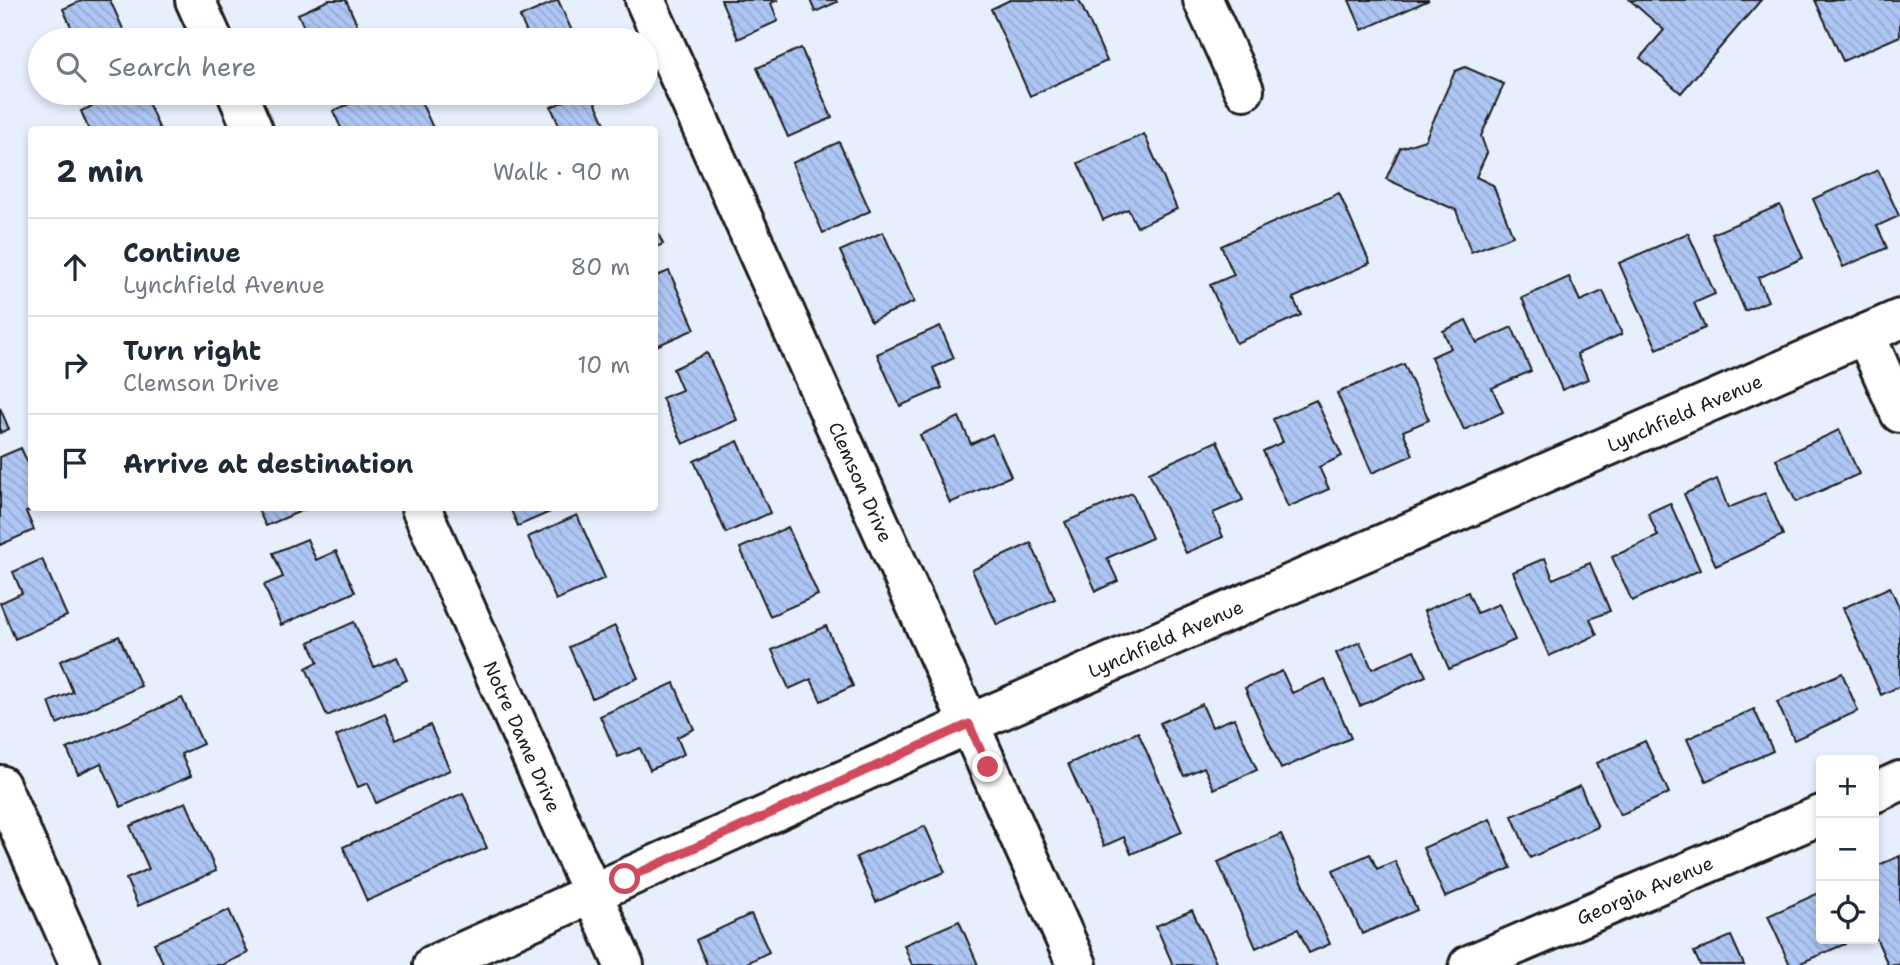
<!DOCTYPE html>
<html lang="en">
<head>
<meta charset="utf-8">
<style>
  :root { --surface:#fff; --page:#f2f2f3; --text:#1f2937; --muted:#747a83; --line:#e0e1e3 }
  body { margin:0; font-family:"Shantell Sans",sans-serif; background:var(--page); color:var(--text) }
  .controls { position:absolute; right:21px; bottom:21px; display:grid; overflow:hidden; border-radius:7px; box-shadow:0 4px 10px #0003 }
  .controls button { width:63px; height:63px; display:grid; place-items:center; padding:0; border:0; border-bottom:2px solid var(--line); background:var(--surface); color:var(--text); font:35px sans-serif }
  .stop { position:absolute; width:21px; height:21px; margin:-16px; border:5px solid #d1495b; border-radius:50%; background:#fff }
  .stop.end { background:#d1495b; border-color:#fff; box-shadow:0 2px 7px #0008 }
  .list { margin:0; padding:0; list-style:none }
  h2 { display:flex; justify-content:space-between; align-items:center; height:91px; margin:0; padding:0 28px; font-size:30px }
  h2 small { font-size:23px; font-weight:400; color:var(--muted) }
  .list li { display:grid; grid-template-columns:46px 1fr auto; gap:21px; align-items:center; box-sizing:border-box; height:98px; padding:0 28px; border-top:2px solid var(--line) }
  .list b { display:block; font-size:26px; white-space:nowrap }
  .list p { margin:0; font-size:23px; white-space:nowrap; color:var(--muted) }
  .list em { font-size:23px; font-style:normal; color:var(--muted) }
  .icon { flex:none; width:38px; height:38px; fill:none; stroke:currentColor; stroke-width:2; stroke-linecap:round; stroke-linejoin:round }
  .map { position:relative; flex:none; width:1900px; height:965px; overflow:hidden }
  .search { position:absolute; background:var(--surface); box-shadow:0 4px 10px #0003; left:28px; top:28px; width:630px; height:77px; display:flex; align-items:center; gap:18px; box-sizing:border-box; padding:0 24px; border-radius:38px; color:var(--muted); font-size:26px }
  .panel { position:absolute; background:var(--surface); box-shadow:0 4px 10px #0003; left:28px; top:126px; width:630px; height:385px; border-radius:7px }
  .map>svg:first-child { display:block }
  .building { fill:url(#building-back-hatch); stroke:#1c1c1c; stroke-width:2 }
  .lines { fill:none; stroke-linecap:round; stroke-linejoin:round }
  .minor-casing { stroke:#1c1c1c; stroke-width:44 }
  .minor { stroke:#fff; stroke-width:38 }
  .route { stroke:#d1495b; stroke-width:9 }
  .labels { text-anchor:middle; dominant-baseline:central; stroke-width:5; stroke-linejoin:round; paint-order:stroke }
  .street-label { font-size:19px; fill:#1c1c1c; stroke:#fff }
</style>
</head>
<body>
<div class="map">
<svg width="1900" height="965" viewBox="0 0 1900 965">
  <defs>
    <pattern id="building-back-hatch" width="6" height="6" patternUnits="userSpaceOnUse" patternTransform="scale(1.75)"><rect width="6" height="6" fill="#aec6f4"/><path d="M-1 5l2 2M0 0l6 6M5-1l2 2" fill="none" stroke="#95aad1"/></pattern>
  </defs>
  <rect width="100%" height="100%" fill="#e7eefc"/>
  <filter id="ink" filterUnits="userSpaceOnUse"><feTurbulence type="fractalNoise" baseFrequency=".0143" numOctaves="2"/><feDisplacementMap in="SourceGraphic" scale="14" xChannelSelector="R" yChannelSelector="G"/><feConvolveMatrix kernelMatrix="1 2 1 2 8 2 1 2 1" color-interpolation-filters="sRGB"/></filter>
  <g filter="url(#ink)">
    <path class="building" d="M 83,0 L 110,0 L 128,40 L 77,40 L 63,9 Z
      M 329,0 L 346,0 L 364,40 L 310,40 L 298,14 Z
      M 558,0 L 576,40 L 530,40 L 520,17 Z
      M 721,0 L 778,0 L 771,3 L 778,21 L 738,39 Z
      M 810,0 L 836,0 L 837,2 L 815,12 Z
      M 1010,0 L 1079,0 L 1107,61 L 1030,96 L 991,9 Z
      M 1349,0 L 1429,0 L 1362,30 Z
      M 1630,0 L 1761,0 L 1681,93 L 1640,58 L 1664,30 Z
      M 1815,0 L 1900,0 L 1900,36 L 1843,61 Z
      M 801,48 L 832,118 L 788,137 L 757,68 Z
      M 1465,67 L 1504,84 L 1481,136 L 1487,153 L 1476,177 L 1493,185 L 1513,236 L 1471,252 L 1456,210 L 1386,179 L 1400,148 L 1425,140 L 1455,71 Z
      M 121,93 L 144,93 L 160,130 L 89,130 L 81,111 Z
      M 374,93 L 417,93 L 434,130 L 342,130 L 333,111 Z
      M 582,93 L 591,93 L 608,130 L 561,130 L 551,107 Z
      M 1144,134 L 1177,209 L 1137,227 L 1128,209 L 1103,220 L 1078,163 Z
      M 839,142 L 870,211 L 823,233 L 792,163 Z
      M 1878,170 L 1899,216 L 1877,226 L 1887,248 L 1843,267 L 1813,199 Z
      M 1339,193 L 1370,263 L 1293,298 L 1301,315 L 1236,343 L 1210,285 L 1234,275 L 1221,246 Z
      M 1780,205 L 1803,258 L 1758,278 L 1768,301 L 1745,311 L 1712,234 Z
      M 654,224 L 663,244 L 654,248 Z
      M 883,232 L 914,302 L 871,321 L 840,251 Z
      M 1688,233 L 1715,294 L 1694,303 L 1705,328 L 1657,349 L 1619,263 Z
      M 669,271 L 695,329 L 654,347 L 654,277 Z
      M 1569,277 L 1580,301 L 1603,291 L 1622,334 L 1577,354 L 1588,379 L 1562,390 L 1522,298 Z
      M 1466,320 L 1477,343 L 1512,327 L 1531,371 L 1492,388 L 1503,412 L 1464,430 L 1431,357 L 1451,348 L 1443,331 Z
      M 940,326 L 954,358 L 933,368 L 942,388 L 900,406 L 877,354 Z
      M 707,353 L 737,420 L 683,444 L 662,398 L 682,390 L 673,369 Z
      M 1404,364 L 1429,420 L 1403,431 L 1413,455 L 1372,473 L 1337,393 Z
      M 1316,400 L 1342,456 L 1319,467 L 1329,489 L 1288,507 L 1263,451 L 1283,442 L 1273,419 Z
      M 0,408 L 9,429 L 0,433 Z
      M 959,417 L 971,444 L 992,434 L 1011,476 L 950,503 L 920,435 Z
      M 1839,430 L 1859,474 L 1796,502 L 1776,459 Z
      M 738,441 L 770,513 L 726,533 L 694,461 Z
      M 1217,441 L 1243,500 L 1213,513 L 1223,537 L 1186,553 L 1149,472 Z
      M 21,448 L 32,472 L 32,508 L 37,508 L 26,512 L 34,530 L 0,545 L 0,457 Z
      M 1717,479 L 1728,508 L 1765,493 L 1783,535 L 1716,566 L 1684,494 Z
      M 1132,493 L 1152,538 L 1107,558 L 1118,581 L 1096,591 L 1065,522 Z
      M 1670,503 L 1700,570 L 1632,601 L 1612,557 L 1658,536 L 1648,513 Z
      M 257,508 L 308,508 L 266,526 Z
      M 510,508 L 559,508 L 518,526 Z
      M 577,515 L 605,578 L 556,600 L 528,537 Z
      M 788,527 L 818,595 L 770,616 L 740,548 Z
      M 307,539 L 316,560 L 336,551 L 355,592 L 281,625 L 264,585 L 283,577 L 273,553 Z
      M 1031,543 L 1055,599 L 997,625 L 972,570 Z
      M 1545,558 L 1553,579 L 1590,563 L 1610,611 L 1590,619 L 1597,635 L 1549,656 L 1513,572 Z
      M 42,559 L 67,616 L 15,639 L 0,603 L 22,593 L 13,572 Z
      M 1890,587 L 1900,609 L 1900,686 L 1881,695 L 1843,608 Z
      M 1468,592 L 1477,613 L 1499,604 L 1515,640 L 1449,669 L 1424,611 Z
      M 354,622 L 374,667 L 397,657 L 407,680 L 327,716 L 306,668 L 318,662 L 309,642 Z
      M 615,626 L 638,678 L 592,698 L 569,647 Z
      M 826,626 L 853,686 L 821,701 L 811,679 L 789,689 L 772,650 Z
      M 119,636 L 141,686 L 57,724 L 49,702 L 73,692 L 60,661 Z
      M 1360,642 L 1372,669 L 1414,650 L 1426,676 L 1360,706 L 1336,653 Z
      M 1282,671 L 1292,693 L 1325,679 L 1351,738 L 1281,769 L 1245,688 Z
      M 1842,673 L 1858,711 L 1794,740 L 1777,702 Z
      M 674,683 L 694,729 L 677,737 L 684,754 L 650,770 L 640,748 L 618,757 L 600,716 Z
      M 182,698 L 203,744 L 181,754 L 191,776 L 121,807 L 101,763 L 78,774 L 67,749 Z
      M 1202,704 L 1212,727 L 1234,718 L 1257,770 L 1214,789 L 1204,767 L 1184,776 L 1160,723 Z
      M 1754,709 L 1773,751 L 1706,781 L 1687,739 Z
      M 385,714 L 396,740 L 430,725 L 450,770 L 376,803 L 368,783 L 358,787 L 336,736 Z
      M 1138,732 L 1182,832 L 1131,854 L 1124,837 L 1104,846 L 1068,764 Z
      M 1645,741 L 1669,793 L 1620,815 L 1597,763 Z
      M 1580,786 L 1598,827 L 1530,858 L 1512,816 Z
      M 463,793 L 487,848 L 367,901 L 343,847 Z
      M 186,802 L 216,871 L 138,906 L 126,879 L 149,869 L 130,826 Z
      M 1490,819 L 1511,868 L 1445,897 L 1423,848 Z
      M 925,826 L 945,872 L 876,902 L 856,857 Z
      M 1281,834 L 1330,944 L 1309,953 L 1298,929 L 1256,948 L 1218,862 Z
      M 1370,854 L 1377,869 L 1395,861 L 1417,910 L 1362,934 L 1333,870 Z
      M 1900,856 L 1900,965 L 1888,965 L 1874,933 L 1874,867 Z
      M 1821,892 L 1821,939 L 1842,939 L 1845,944 L 1796,965 L 1790,965 L 1768,916 Z
      M 229,910 L 248,953 L 222,965 L 164,965 L 154,943 Z
      M 1192,910 L 1217,965 L 1173,965 L 1156,926 Z
      M 751,914 L 769,952 L 743,965 L 707,965 L 696,940 Z
      M 959,921 L 978,965 L 912,965 L 904,945 Z
      M 1731,936 L 1744,965 L 1700,965 L 1694,952 Z"/>
    <g class="lines">
      <g class="minor-casing">
        <g id="minor">
          <path d="M 195,0 L 213,40"/>
          <path id="s1" d="M 645,0 L 1077,965"/>
          <path d="M 1203,0 L 1244,90"/>
          <path d="M 237,93 L 253,130"/>
          <path d="M 1865,334 L 1900,413"/>
          <path id="s2" d="M 421,508 L 624,965"/>
          <path d="M 0,785 L 80,965"/>
          <path d="M 1874,793 L 1900,781"/>
          <path id="s3" d="M 433,965 L 969,724 L 1900,319"/>
          <path id="s4" d="M 1469,965 L 1821,815"/>
        </g>
      </g>
      <use href="#minor" class="minor"/>
    </g>
  </g>
  <g class="lines" filter="url(#ink)">
    <path class="route" d="M 625,879 L 969,724 L 988,767"/>
  </g>
  <g class="labels">
    <g class="street-label">
      <text stroke="none"><textPath href="#s3" startOffset="1368">Lynchfield Avenue</textPath></text>
      <text stroke="none"><textPath href="#s1" startOffset="528">Clemson Drive</textPath></text>
      <text stroke="none"><textPath href="#s3" startOffset="802">Lynchfield Avenue</textPath></text>
      <text stroke="none"><textPath href="#s2" startOffset="250">Notre Dame Drive</textPath></text>
      <text stroke="none"><textPath href="#s4" startOffset="191">Georgia Avenue</textPath></text>
    </g>
  </g>
</svg>
<div class="controls">
<button>+</button>
<button>−</button>
<button><svg class="icon" aria-label="locate" viewBox="0 0 24 24"><circle cx="12" cy="12" r="6"/><path d="M12 2v4M12 18v4M2 12h4M18 12h4"/></svg></button>
</div>
<div class="stop" style="left:625px;top:879px"></div>
<div class="stop end" style="left:988px;top:767px"></div>
<div class="search"><svg class="icon" aria-label="search" viewBox="0 0 24 24"><circle cx="10" cy="10" r="6"/><path d="M15 15l6 6"/></svg>Search here</div>
<section class="panel">
<h2>2 min<small>Walk · 90 m</small></h2>
<ul class="list">
<li><svg class="icon" aria-label="ahead" viewBox="0 0 24 24"><path d="M12 20V5M6 11l6-6 6 6"/></svg><div><b>Continue</b><p>Lynchfield Avenue</p></div><em>80 m</em></li>
<li><svg class="icon" aria-label="right" viewBox="0 0 24 24"><path d="M7 20v-9h11M14 6l5 5-5 5"/></svg><div><b>Turn right</b><p>Clemson Drive</p></div><em>10 m</em></li>
<li><svg class="icon" aria-label="arrive" viewBox="0 0 24 24"><path d="M6 21V4h12l-3 4 3 4H6"/></svg><div><b>Arrive at destination</b></div></li>
</ul>
</section>
</div>
</body>
</html>
